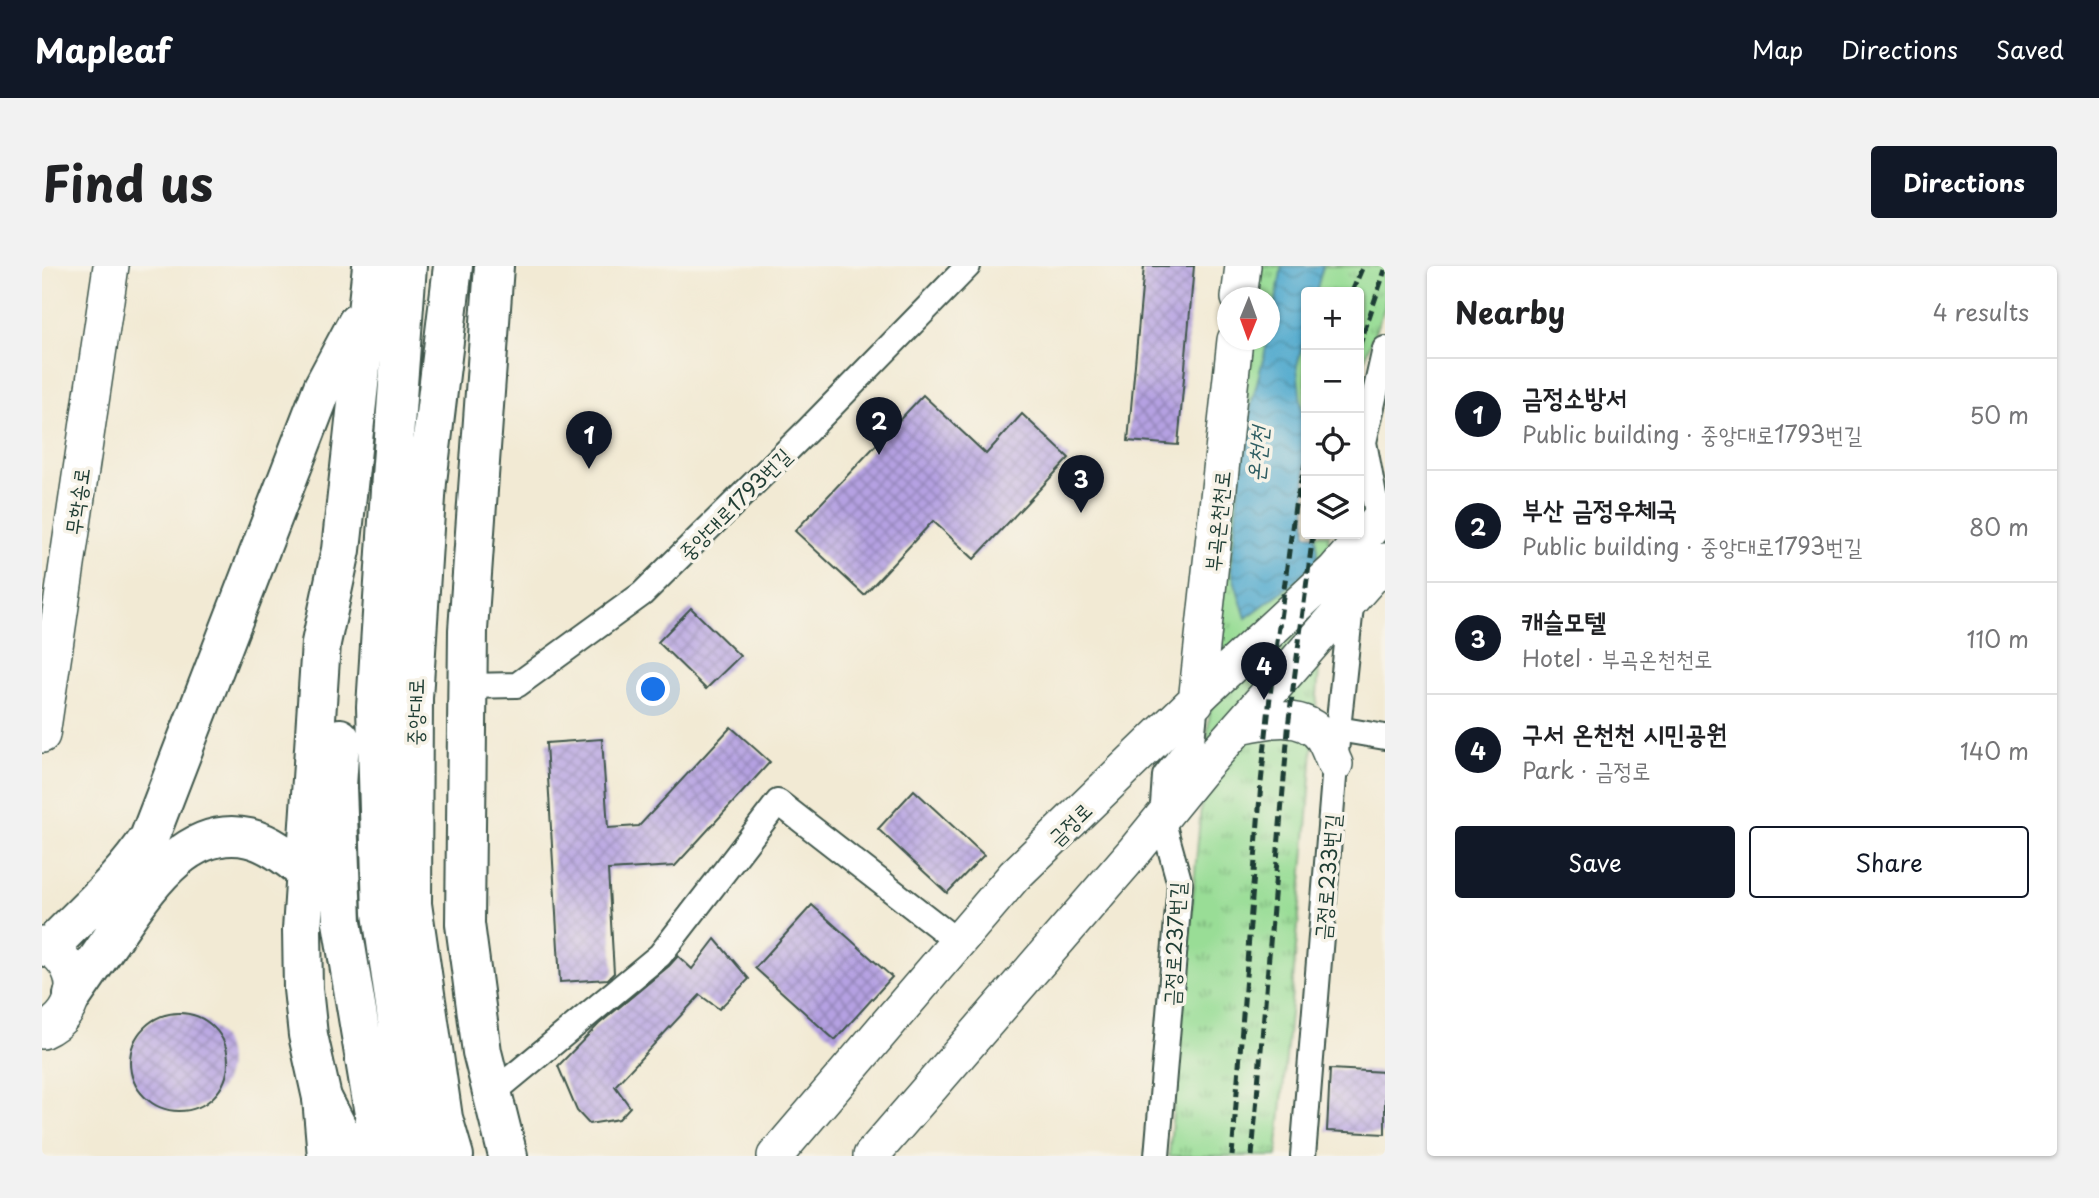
<!DOCTYPE html>
<html lang="en">
<head>
<meta charset="utf-8">
<style>
  :root { --surface:#fff; --page:#f2f2f2; --text:#202124; --muted:#757577; --line:#e0e0e0; --accent:#111827 }
  body { margin:0; font-family:"Playpen Sans","Poor Story",sans-serif; background:var(--page); color:var(--text) }
  .controls { position:absolute; right:21px; top:21px; display:grid; overflow:hidden; border-radius:7px; box-shadow:0 2px 5px #0004 }
  .controls button { width:63px; height:63px; display:grid; place-items:center; padding:0; border:0; border-bottom:2px solid var(--line); background:var(--surface); color:var(--text); font:35px sans-serif }
  .compass { position:absolute; left:1175px; top:21px; width:63px; height:63px; border-radius:50%; background:var(--surface); box-shadow:0 2px 5px #0004; rotate:181deg }
  .you { position:absolute; left:612px; top:424px; width:24px; height:24px; margin:-18px; border:5px solid #fff; border-radius:50%; background:#1a73e8; box-shadow:0 0 0 10px #1a73e833 }
  .badge { display:grid; place-items:center; width:46px; height:46px; border-radius:50%; background:var(--accent); color:#fff; font-size:23px; font-weight:700 }
  .pin { position:absolute; translate:-50% -58px; filter:drop-shadow(0 2px 4px #0008) }
  .pin::after { content:''; position:absolute; top:37px; width:24px; height:21px; background:inherit; clip-path:polygon(0 0,100% 0,50% 100%) }
  .list { margin:0; padding:0; list-style:none }
  h2 { display:flex; justify-content:space-between; align-items:center; height:91px; margin:0; padding:0 28px; font-size:30px }
  h2 small { font-size:23px; font-weight:400; color:var(--muted) }
  .list li { display:grid; grid-template-columns:46px 1fr auto; gap:21px; align-items:center; box-sizing:border-box; height:112px; padding:0 28px; border-top:2px solid var(--line) }
  .list b { display:block; font-size:26px; white-space:nowrap }
  .list p { margin:0; font-size:23px; white-space:nowrap; color:var(--muted) }
  .list em { font-size:23px; font-style:normal; color:var(--muted) }
  .actions { display:flex; gap:14px; padding:21px 28px }
  .actions a { flex:1; padding:16px 0; border:2px solid var(--accent); border-radius:7px; text-align:center; font-size:24px; color:var(--accent) }
  .actions .main { background:var(--accent); color:#fff }
  .icon { flex:none; width:38px; height:38px; fill:none; stroke:currentColor; stroke-width:2; stroke-linecap:round; stroke-linejoin:round }
  .map { position:relative; flex:none; width:1343px; height:890px; overflow:hidden; border-radius:7px }
  header { display:flex; align-items:center; gap:42px; box-sizing:border-box; height:98px; padding:0 35px; background:var(--accent); color:#fff }
  header strong { font-size:33px }
  nav { display:flex; gap:38px; margin-inline-start:auto; font-size:24px }
  .intro { display:flex; align-items:center; justify-content:space-between; box-sizing:border-box; height:168px; padding:0 42px }
  h1 { margin:0; font-size:49px }
  .button { padding:18px 32px; border-radius:7px; background:var(--accent); color:#fff; font-size:24px; font-weight:700 }
  main { display:flex; gap:42px; padding:0 42px }
  aside { flex:1; background:var(--surface); border-radius:7px; box-shadow:0 2px 5px #0004 }
  .map>svg:first-child { display:block }
  .grass { fill:url(#grass-tufts); stroke:#5c8d65; stroke-width:2 }
  .water { fill:url(#water-waves); stroke:#377380; stroke-width:2 }
  .building { fill:url(#building-cross-hatch) }
  .lines { fill:none; stroke-linecap:round; stroke-linejoin:round }
  .minor-casing { stroke:#3f574c; stroke-width:28 }
  .secondary-casing { stroke:#3f574c; stroke-width:38 }
  .primary-casing { stroke:#3f574c; stroke-width:42 }
  .motorway-casing { stroke:#3f574c; stroke-width:42 }
  .minor { stroke:#fff; stroke-width:24 }
  .secondary { stroke:#fff; stroke-width:35 }
  .primary { stroke:#fff; stroke-width:38 }
  .motorway { stroke:#fff; stroke-width:38 }
  .rail { stroke:#1f3d34; stroke-width:5; stroke-dasharray:10 5; stroke-linecap:butt }
  .labels { text-anchor:middle; dominant-baseline:central; stroke-width:7; stroke-linejoin:round; paint-order:stroke }
  .street-label { font-size:21px; fill:#1f3d34; stroke:#f7f3e8 }
  .water-label { font-size:23px; font-style:italic; fill:#2d5d62; stroke:#f7f3e8 }
</style>
</head>
<body>
<header>
<strong>Mapleaf</strong>
<nav><a>Map</a><a>Directions</a><a>Saved</a></nav>
</header>
<div class="intro"><h1>Find us</h1><a class="button">Directions</a></div>
<main>
<div class="map">
<svg width="1343" height="890" viewBox="0 0 1343 890">
  <defs>
    <pattern id="grass-tufts" width="24" height="20" patternUnits="userSpaceOnUse" patternTransform="scale(1.75)"><rect width="24" height="20" fill="#99dd96"/><path d="M3 7l-1-3M5 7V3M7 7l1-3M15 17l-1-3M17 17v-4M19 17l1-3" fill="none" stroke="#7cb47b"/></pattern>
    <pattern id="water-waves" width="16" height="10" patternUnits="userSpaceOnUse" patternTransform="scale(1.75)"><rect width="16" height="10" fill="#4fa9cd"/><path d="M0 5q4-4 8 0t8 0" fill="none" stroke="#418ba7"/></pattern>
    <pattern id="building-cross-hatch" width="8" height="8" patternUnits="userSpaceOnUse" patternTransform="scale(1.75)"><rect width="8" height="8" fill="#b5a1e2"/><path d="M0 0l8 8M0 8l8-8" fill="none" stroke="#9384b8"/></pattern>
  </defs>
  <rect width="100%" height="100%" fill="#f7f3e8"/>
  <filter id="ink" filterUnits="userSpaceOnUse"><feTurbulence type="fractalNoise" baseFrequency=".0143" numOctaves="2"/><feDisplacementMap in="SourceGraphic" scale="14" xChannelSelector="R" yChannelSelector="G"/><feConvolveMatrix kernelMatrix="1 2 1 2 8 2 1 2 1" color-interpolation-filters="sRGB"/></filter>
  <filter id="wash" filterUnits="userSpaceOnUse"><feTurbulence type="fractalNoise" baseFrequency=".00686" numOctaves="4" result="noise"/><feDisplacementMap in="SourceGraphic" scale="28" xChannelSelector="R" yChannelSelector="G"/><feGaussianBlur stdDeviation="1.57" result="paint"/><feColorMatrix in="noise" values="0 0 0 0 0 0 0 0 0 0 0 0 0 0 0 0 0 1.4 0 .05"/><feComposite in="paint" operator="in"/></filter>
  <g filter="url(#wash)">
    <rect width="100%" height="100%" fill="#f2ead4"/>
    <path class="grass" d="M 1217,0 L 1343,0 L 1343,40 L 1325,86 L 1317,118 L 1317,26 L 1264,26 L 1264,268 L 1287,268 L 1266,550 L 1235,890 L 1127,890 L 1189,214 L 1208,74 L 1227,74 L 1227,32 L 1213,31 Z"/>
    <path class="water" d="M 1240,0 L 1281,0 L 1274,26 L 1264,26 L 1264,66 L 1255,100 L 1264,181 L 1264,268 L 1274,268 L 1277,298 L 1204,352 L 1189,304 L 1201,171 L 1226,74 L 1227,74 Z"/>
    <g id="blocks">
      <path class="building" d="M 1102,0 L 1152,0 L 1136,179 L 1086,175 Z
        M 881,129 L 944,188 L 980,148 L 1027,192 L 932,293 L 891,255 L 822,329 L 753,265 Z
        M 649,342 L 698,390 L 664,423 L 616,376 Z
        M 689,461 L 728,496 L 633,600 L 566,604 L 572,707 L 566,713 L 518,716 L 504,477 L 560,473 L 566,562 L 597,560 Z
        M 872,524 L 942,589 L 905,627 L 836,563 Z
        M 770,639 L 850,711 L 793,774 L 713,702 Z
        M 673,673 L 707,713 L 677,743 L 658,729 L 573,820 L 588,841 L 577,853 L 547,858 L 535,845 L 516,800 L 557,758 L 627,700 L 636,690 L 650,703 Z
        M88 796a49 49 0 1 1 98 0a49 49 0 1 1-98 0Z
        M 1288,803 L 1343,806 L 1343,868 L 1285,865 Z"/>
    </g>
  </g>
  <g filter="url(#ink)">
    <use href="#blocks" fill-opacity="0" stroke="#3f574c" stroke-width="2"/>
    <g class="lines">
      <g class="minor-casing">
        <path id="minor" d="M 1331,264 L 1336,252 L 1322,176 L 1343,83
          M 425,420 L 475,419 L 600,328 L 766,164 L 926,0
          M 1296,463 L 1343,471
          M 451,827 L 618,689 L 736,536 L 916,676
          M 1115,890 L 1138,618 L 1120,553 L 1123,510 L 1150,475 L 1154,436
          M 1261,890 L 1296,463 L 1310,331"/>
      </g>
      <g class="secondary-casing">
        <path id="secondary" d="M 1197,32 L 1201,0
          M 1154,436 L 1193,74
          M 1198,460 C 1225,454 1262,445 1281,472 C 1286,480 1289,490 1293,498
          M 0,469 L 69,0
          M 0,678 C 42,697 41,747 0,765
          M 733,890 L 972,610 L 1164,424 L 1293,304 L 1343,246
          M 829,890 L 1091,587 L 1157,506 L 1343,295"/>
      </g>
      <g class="primary-casing">
        <path id="primary" d="M 365,0 L 348,224 L 334,441 L 340,647 L 370,861 L 378,890
          M 411,0 L 385,216 L 371,432 L 370,638 L 401,852 L 412,890
          M 452,0 L 426,364 L 423,658 L 440,786 L 466,890
          M 298,472 L 295,521 L 300,656 L 339,890
          M 7,682 C 43,644 78,616 107,572 L 281,121 L 315,57
          M 31,729 C 46,707 61,685 77,662 C 106,621 146,558 207,572 C 228,577 246,591 262,605
          M 310,890 L 280,832 L 266,769 L 261,723 L 260,664 L 279,377 L 299,284 L 330,0"/>
      </g>
      <g class="motorway-casing">
        <path id="motorway" d="M 280,832 L 285,890"/>
      </g>
      <use href="#minor" class="minor"/>
      <use href="#secondary" class="secondary"/>
      <use href="#primary" class="primary"/>
      <use href="#motorway" class="motorway"/>
      <path class="rail" d="M 1310,26 L 1321,0
        M 1317,81 L 1343,4
        M 1190,890 L 1219,517 L 1229,421 L 1253,240 L 1264,195
        M 1210,890 L 1247,453 L 1271,268"/>
    </g>
  </g>
  <g class="labels">
    <g class="street-label">
      <text transform="translate(34 235) rotate(-82)">무학송로</text>
      <text transform="translate(692 237) rotate(-45)">중앙대로1793번길</text>
      <text transform="translate(1174 255) rotate(-84)">부곡온천천로</text>
      <text transform="translate(372 446) rotate(-89)">중앙대로</text>
      <text transform="translate(1027 557) rotate(-44)">금정로</text>
      <text transform="translate(1284 611) rotate(-85)">금정로233번길</text>
      <text transform="translate(1131 678) rotate(-87)">금정로237번길</text>
    </g>
    <g class="water-label">
      <text transform="translate(1214 188) rotate(-85)">온천천</text>
    </g>
  </g>
</svg>
<div class="controls">
<button>+</button>
<button>−</button>
<button><svg class="icon" aria-label="locate" viewBox="0 0 24 24"><circle cx="12" cy="12" r="6"/><path d="M12 2v4M12 18v4M2 12h4M18 12h4"/></svg></button>
<button><svg class="icon" aria-label="layers" viewBox="0 0 24 24"><path d="M12 4l9 5-9 5-9-5zM3 14l9 5 9-5"/></svg></button>
</div>
<svg class="compass" viewBox="-18 -18 36 36"><path d="M0-13l5 13h-10z" fill="#e53935"/><path d="M0 13l5-13h-10z" fill="#757577"/></svg>
<div class="you"></div>
<div class="pin badge" style="left:547px;top:203px">1</div>
<div class="pin badge" style="left:837px;top:189px">2</div>
<div class="pin badge" style="left:1039px;top:247px">3</div>
<div class="pin badge" style="left:1222px;top:434px">4</div>
</div>
<aside>
<h2>Nearby<small>4 results</small></h2>
<ul class="list">
<li><span class="badge">1</span><div><b>금정소방서</b><p>Public building · 중앙대로1793번길</p></div><em>50 m</em></li>
<li><span class="badge">2</span><div><b>부산 금정우체국</b><p>Public building · 중앙대로1793번길</p></div><em>80 m</em></li>
<li><span class="badge">3</span><div><b>캐슬모텔</b><p>Hotel · 부곡온천천로</p></div><em>110 m</em></li>
<li><span class="badge">4</span><div><b>구서 온천천 시민공원</b><p>Park · 금정로</p></div><em>140 m</em></li>
</ul>
<div class="actions"><a class="main">Save</a><a>Share</a></div>
</aside>
</main>
</body>
</html>
